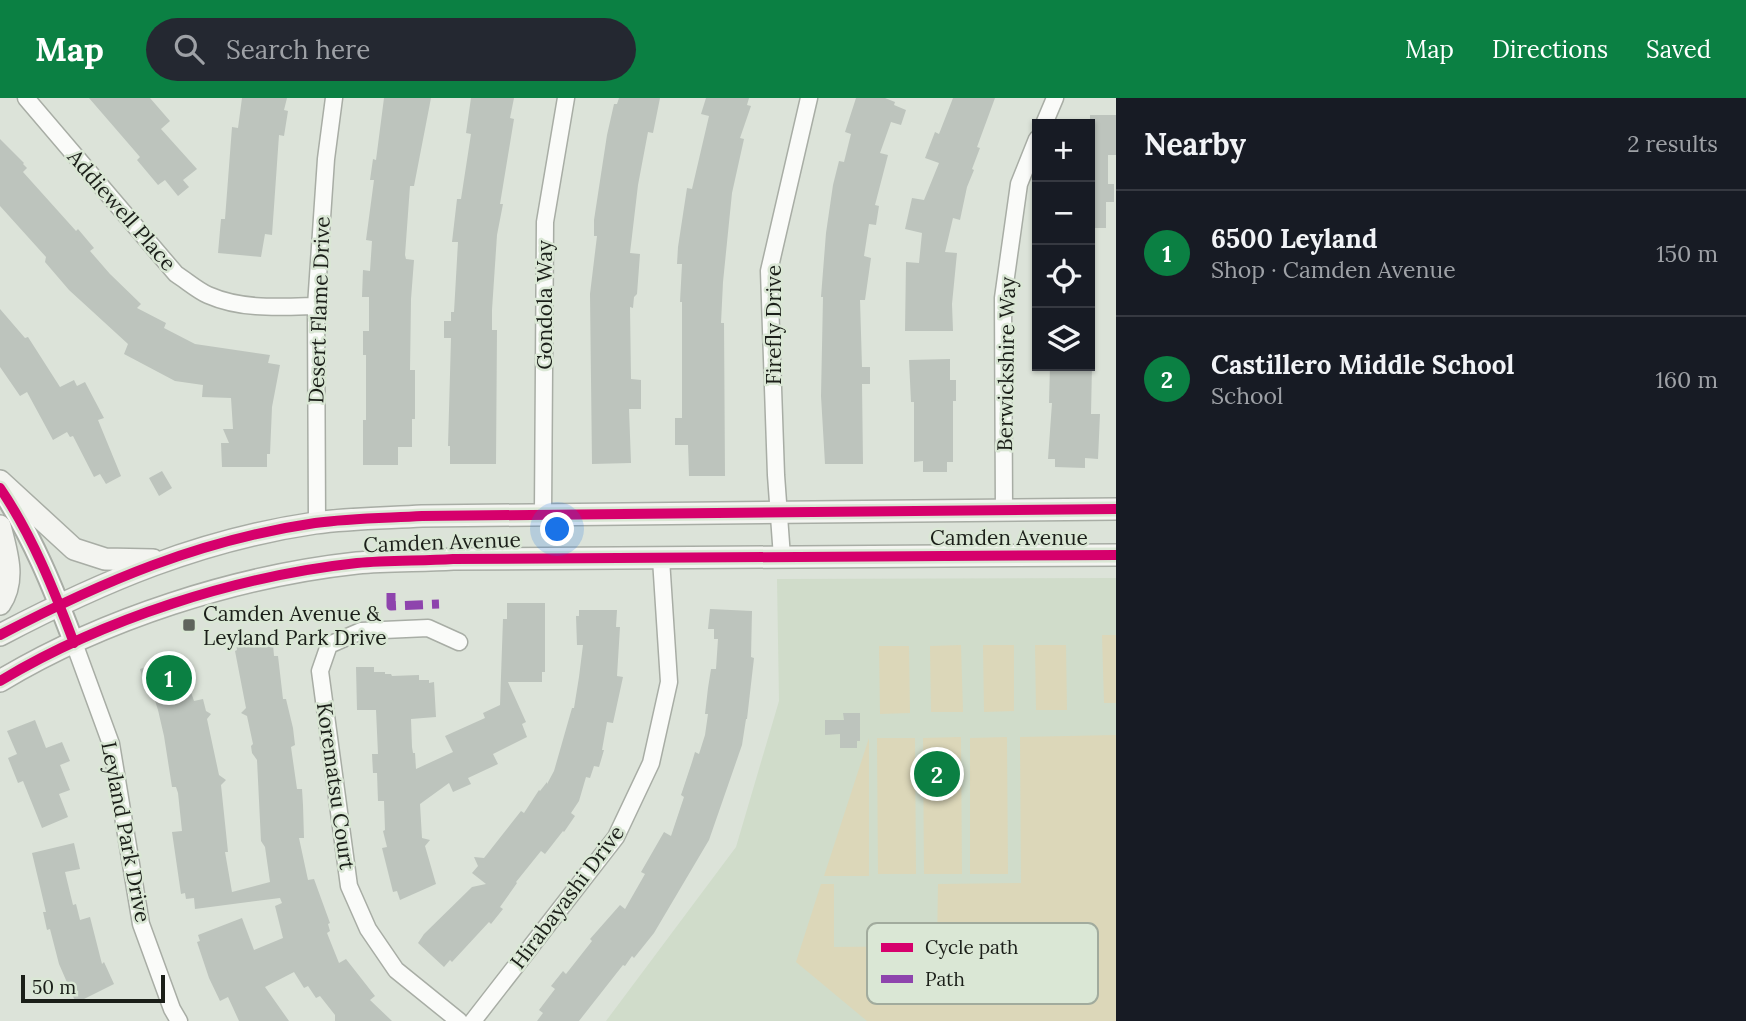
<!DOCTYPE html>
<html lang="en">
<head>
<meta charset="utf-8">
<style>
  :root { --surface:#171b24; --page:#242831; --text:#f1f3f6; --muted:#9ea1a6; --line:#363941; --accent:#0b8043 }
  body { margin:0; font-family:Lora,serif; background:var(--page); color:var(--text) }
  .controls { position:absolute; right:21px; top:21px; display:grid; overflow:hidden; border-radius:0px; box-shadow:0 2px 5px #0004 }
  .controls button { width:63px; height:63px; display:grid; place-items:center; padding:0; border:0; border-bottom:2px solid var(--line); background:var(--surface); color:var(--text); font:35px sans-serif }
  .scale { position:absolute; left:21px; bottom:18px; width:144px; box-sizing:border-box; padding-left:7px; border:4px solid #1b1f19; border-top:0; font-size:19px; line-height:24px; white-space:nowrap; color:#1b1f19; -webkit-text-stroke:5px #dae7d5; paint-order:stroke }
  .you { position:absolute; left:558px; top:432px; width:24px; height:24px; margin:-18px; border:5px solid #fff; border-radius:50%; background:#1a73e8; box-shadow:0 0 0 10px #1a73e833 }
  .badge { display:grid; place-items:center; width:46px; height:46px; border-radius:50%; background:var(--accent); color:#fff; font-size:23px; font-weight:700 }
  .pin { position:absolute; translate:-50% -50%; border:4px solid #fff; box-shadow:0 2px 7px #0006 }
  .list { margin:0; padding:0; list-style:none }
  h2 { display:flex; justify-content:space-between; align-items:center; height:91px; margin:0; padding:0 28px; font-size:30px }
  h2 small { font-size:23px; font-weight:400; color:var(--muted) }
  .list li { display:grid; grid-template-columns:46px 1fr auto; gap:21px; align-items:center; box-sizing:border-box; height:126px; padding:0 28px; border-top:2px solid var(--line) }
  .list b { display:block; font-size:26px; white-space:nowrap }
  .list p { margin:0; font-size:23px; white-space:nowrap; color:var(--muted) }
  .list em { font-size:23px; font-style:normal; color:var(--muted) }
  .icon { flex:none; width:38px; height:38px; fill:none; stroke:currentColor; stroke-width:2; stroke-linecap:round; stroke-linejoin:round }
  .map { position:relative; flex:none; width:1116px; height:923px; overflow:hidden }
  header { display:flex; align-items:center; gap:42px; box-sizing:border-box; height:98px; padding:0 35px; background:var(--accent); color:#fff }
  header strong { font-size:33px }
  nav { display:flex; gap:38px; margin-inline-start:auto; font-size:24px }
  .search { width:490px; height:63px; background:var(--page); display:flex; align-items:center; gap:18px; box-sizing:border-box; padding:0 24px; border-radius:38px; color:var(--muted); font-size:26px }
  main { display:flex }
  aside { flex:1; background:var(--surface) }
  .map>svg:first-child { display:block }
  .built { fill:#d0dcca }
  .green { fill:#dcd7b9 }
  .building { fill:#bdc4bd }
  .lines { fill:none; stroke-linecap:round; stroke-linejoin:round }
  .minor-casing { stroke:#a8ada5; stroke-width:19 }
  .tertiary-casing { stroke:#a8ada5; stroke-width:23 }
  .secondary-casing { stroke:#a8ada5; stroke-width:24 }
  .minor { stroke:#fafbf9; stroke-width:16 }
  .tertiary { stroke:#fafbf9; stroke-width:19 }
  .secondary { stroke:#f3f4f0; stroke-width:21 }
  .quiet { stroke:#8e44ad; stroke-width:9; stroke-dasharray:18 9; stroke-linecap:butt }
  .cycleway-casing { stroke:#dae7d5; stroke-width:15 }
  .cycleway { stroke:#d6006c; stroke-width:10 }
  .poi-dot { fill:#5f645c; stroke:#dae7d5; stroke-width:2.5 }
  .labels { text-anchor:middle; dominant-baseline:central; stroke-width:5; stroke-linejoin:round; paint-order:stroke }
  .street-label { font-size:21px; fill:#1b1f19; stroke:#dae7d5 }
  .poi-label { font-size:21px; fill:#1b1f19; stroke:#dae7d5; text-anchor:start }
  .key { fill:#dae7d5; stroke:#a1ab9d; stroke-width:2 }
  .key-label { font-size:19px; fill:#1b1f19 }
</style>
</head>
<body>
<header>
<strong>Map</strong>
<div class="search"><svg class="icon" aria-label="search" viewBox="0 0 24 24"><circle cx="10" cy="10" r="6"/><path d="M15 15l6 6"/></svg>Search here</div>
<nav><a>Map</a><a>Directions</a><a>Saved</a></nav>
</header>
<main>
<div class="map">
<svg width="1116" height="923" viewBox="0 0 1116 923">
  <rect width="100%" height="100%" fill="#dce3d9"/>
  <path class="built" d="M 1116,480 L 1116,923 L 606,923 L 736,749 L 779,603 L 777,481 Z"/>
  <path class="green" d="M 1102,537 L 1116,537 L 1116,605 L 1104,605 Z
    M 961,547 L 963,614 L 931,614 L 930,548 Z
    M 983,547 L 1014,547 L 1014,613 L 984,614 Z
    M 1035,547 L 1066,547 L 1067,612 L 1036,612 Z
    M 879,548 L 909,548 L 910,615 L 880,616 Z
    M 1116,637 L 1116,923 L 867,923 L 796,864 L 821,786 L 834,786 L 834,849 L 937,848 L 938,786 L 1021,785 L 1020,639 Z
    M 961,639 L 962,776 L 924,776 L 923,640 Z
    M 1007,639 L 1008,776 L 970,776 L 970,640 Z
    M 869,640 L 869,778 L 824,778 Z
    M 877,640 L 915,640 L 916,776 L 878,776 Z"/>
  <path class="building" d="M 89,0 L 150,0 L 170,23 L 161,31 L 197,71 L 183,82 L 189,89 L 178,98 L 165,82 L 158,87 L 137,62 L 140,59 Z
    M 242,0 L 287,0 L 284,12 L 288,13 L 284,38 L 279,37 L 272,137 L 265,136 L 261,159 L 218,155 L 221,121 L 225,121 L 232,29 L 238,30 Z
    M 384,0 L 431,0 L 414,88 L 410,88 L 405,157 L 406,161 L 414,162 L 411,201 L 410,272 L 415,272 L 415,321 L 412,321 L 412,349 L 398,349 L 398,367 L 363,367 L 363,322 L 366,322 L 366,257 L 363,257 L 363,233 L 369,233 L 369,199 L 362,199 L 363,172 L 370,173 L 372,143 L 366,142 L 374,82 L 370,82 L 373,61 L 376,62 Z
    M 471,0 L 514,0 L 510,20 L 514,21 L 500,106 L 503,106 L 497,137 L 492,212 L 492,232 L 497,232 L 496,366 L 450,366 L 450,348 L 448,348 L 451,240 L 444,240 L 444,223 L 451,223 L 451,214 L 454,214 L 458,144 L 452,144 L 457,101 L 461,101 L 471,36 L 466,35 Z
    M 619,0 L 660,0 L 653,35 L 648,34 L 638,87 L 630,155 L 640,156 L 637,196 L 634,199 L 633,210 L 630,209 L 631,281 L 641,282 L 641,311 L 629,311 L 631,365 L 592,366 L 590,196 L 597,138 L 594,138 L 594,122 L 607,37 L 614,6 L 617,6 Z
    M 706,0 L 749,0 L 747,7 L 751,8 L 740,40 L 744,41 L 732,95 L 723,184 L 721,225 L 724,225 L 725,378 L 689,378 L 688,347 L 675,347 L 675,320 L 682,320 L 682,204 L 680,204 L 682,166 L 677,166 L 678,149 L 687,90 L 692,91 L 709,18 L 701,16 Z
    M 856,0 L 885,0 L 895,4 L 894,7 L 906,12 L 901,27 L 891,24 L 880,55 L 888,57 L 875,107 L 879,108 L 876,127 L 869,126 L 864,158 L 871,160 L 865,202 L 860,202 L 862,269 L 870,269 L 870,286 L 862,286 L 863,366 L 825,366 L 821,298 L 823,199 L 821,199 L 826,135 L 833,87 L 839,63 L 844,64 L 851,36 L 845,34 Z
    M 953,0 L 995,0 L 977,49 L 980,50 L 972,71 L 974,72 L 967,89 L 960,122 L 953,120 L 945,154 L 957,155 L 952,206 L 953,233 L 905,233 L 906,164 L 919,165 L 922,135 L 905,131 L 912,100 L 924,102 L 939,65 L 925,60 L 935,34 L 939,36 Z
    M 1090,17 L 1116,17 L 1116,57 L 1108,57 L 1108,86 L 1114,86 L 1114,104 L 1106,104 L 1106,130 L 1090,130 Z
    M 0,41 L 24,65 L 23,66 L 27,70 L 23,74 L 76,133 L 78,131 L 94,150 L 90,153 L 110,176 L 141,206 L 137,210 L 166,225 L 164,230 L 195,246 L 270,257 L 268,265 L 280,267 L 272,309 L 270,356 L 267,356 L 267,369 L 222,369 L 221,345 L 229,345 L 223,331 L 233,331 L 231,300 L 202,299 L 203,287 L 175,283 L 124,256 L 128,246 L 69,192 L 45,164 L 46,159 L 0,108 Z
    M 0,211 L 25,240 L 28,239 L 60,289 L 74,282 L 77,288 L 85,284 L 104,320 L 98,322 L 121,378 L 106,386 L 100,376 L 94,379 L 73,338 L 70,339 L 67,334 L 53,342 L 27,294 L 20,298 L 0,269 Z
    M 950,261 L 950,282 L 956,282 L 956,303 L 953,303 L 953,364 L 947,364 L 947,374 L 923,374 L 923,363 L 914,364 L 914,304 L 911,304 L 909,262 Z
    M 1050,268 L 1092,268 L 1091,316 L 1100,316 L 1098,361 L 1085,360 L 1085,370 L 1055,369 L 1055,361 L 1048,361 L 1052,305 L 1049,305 Z
    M 162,373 L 172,390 L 159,398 L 149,380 Z
    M 507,505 L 545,505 L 545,574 L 542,574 L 542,584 L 508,584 L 526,624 L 522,626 L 527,639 L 493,656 L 498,666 L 468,680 L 471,686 L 453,694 L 449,685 L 420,706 L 422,740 L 430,742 L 425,748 L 436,786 L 400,802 L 397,793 L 393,794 L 382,750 L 387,749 L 383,733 L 385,732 L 384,703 L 378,703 L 377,675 L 373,675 L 372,656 L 378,656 L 376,612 L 357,612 L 356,569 L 374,569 L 374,574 L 385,574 L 385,576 L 391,576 L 392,578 L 419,577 L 419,582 L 429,582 L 429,585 L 434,584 L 436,619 L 411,621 L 412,649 L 413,655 L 415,655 L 416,671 L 453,654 L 445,638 L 485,620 L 483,615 L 500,607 L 503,521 L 507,521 Z
    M 710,511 L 752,513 L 751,559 L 754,560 L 747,621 L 746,621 L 742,647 L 709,742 L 654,835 L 634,860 L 632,858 L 625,868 L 623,867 L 579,923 L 537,923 L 543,915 L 539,912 L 555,891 L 551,888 L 563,873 L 566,876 L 592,843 L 590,841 L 620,807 L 625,811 L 645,776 L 641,774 L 664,734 L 671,738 L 684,699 L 681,697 L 692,664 L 695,654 L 699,656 L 705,637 L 708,616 L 705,616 L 708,590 L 711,571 L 716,571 L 718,541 L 714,541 L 714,531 L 708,531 Z
    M 579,512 L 617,512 L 616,529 L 620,529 L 617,578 L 623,579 L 613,625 L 607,624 L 602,652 L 604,652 L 599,669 L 594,668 L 590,680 L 586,679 L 579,703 L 571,715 L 575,718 L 564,734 L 563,733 L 545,756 L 541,753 L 516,784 L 517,785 L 500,809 L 503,811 L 491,826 L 489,824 L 452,864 L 450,862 L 444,869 L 418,845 L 424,836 L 472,789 L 486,786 L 472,775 L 478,768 L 474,759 L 484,760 L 521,713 L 524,715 L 539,692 L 540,693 L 547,684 L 547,686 L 554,673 L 572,610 L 574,610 L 579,579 L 583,547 L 577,547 L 576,518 L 579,518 Z
    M 267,540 L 268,546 L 273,546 L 274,558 L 278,558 L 283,601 L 286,601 L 293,630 L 295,647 L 291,649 L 297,691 L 302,691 L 303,707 L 304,740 L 299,740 L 308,782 L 314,781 L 330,825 L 328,826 L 330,833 L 327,835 L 339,865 L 346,861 L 375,898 L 370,902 L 392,923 L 335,923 L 335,917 L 320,898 L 316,900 L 308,888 L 304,890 L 294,874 L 265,889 L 289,923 L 239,923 L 228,899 L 220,903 L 209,880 L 197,844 L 200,843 L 198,837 L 242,820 L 254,852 L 283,840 L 275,808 L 282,805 L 280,800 L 195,811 L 194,800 L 186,801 L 185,795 L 181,796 L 172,734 L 182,733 L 178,695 L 176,689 L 172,689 L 164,638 L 158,612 L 150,587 L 145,589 L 140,571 L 180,558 L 188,576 L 186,579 L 194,603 L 203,601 L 206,613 L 211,616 L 207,621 L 219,677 L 226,682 L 221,687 L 228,754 L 225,754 L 232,794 L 270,784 L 265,749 L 261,743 L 257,662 L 252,655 L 251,648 L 253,646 L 247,618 L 241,615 L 246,610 L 235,553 L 237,552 L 236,544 Z
    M 843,615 L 860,615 L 860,643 L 857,643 L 857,650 L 840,650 L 840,636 L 825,637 L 825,622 L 844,622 Z
    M 35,622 L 46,650 L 62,644 L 70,663 L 60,667 L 70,692 L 59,696 L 68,719 L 42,730 L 23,683 L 18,685 L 8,660 L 17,656 L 7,633 Z
    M 74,745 L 80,771 L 65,774 L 73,807 L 76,806 L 80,822 L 90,819 L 102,866 L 104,864 L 114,886 L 76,905 L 59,866 L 50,831 L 47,832 L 43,814 L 46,814 L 32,755 Z"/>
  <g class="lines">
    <g class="minor-casing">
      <path id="minor" d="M 26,0 L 176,176 C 187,183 197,192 208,197 C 242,212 280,209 316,208
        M 1044,26 L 1055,0
        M 1004,412 L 1003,200 L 1019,86 L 1037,41
        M 543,416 L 545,124 L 566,0
        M 317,425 L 316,208 L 326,61 L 334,0
        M 782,459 L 776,377 L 769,173 L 809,0
        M 74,545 L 111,646 L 141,826 L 172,911 L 179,923
        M 459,923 L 396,872 L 368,831 L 349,788 L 320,573 L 329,547 L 361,533 L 428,530 L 459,544
        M 473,923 L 616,739 L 651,665 L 669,584 L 661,461"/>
    </g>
    <g class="tertiary-casing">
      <path id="tertiary" d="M 0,390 C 32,437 54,492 74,545"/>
    </g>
    <g class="secondary-casing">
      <path id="secondary" d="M 0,383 L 74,451 L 105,461 L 153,462
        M 0,428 C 7,455 16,482 0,506
        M 0,537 C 103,483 200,442 315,425 C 350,420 387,420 422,418 L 1116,411
        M 0,583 C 103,521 237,478 357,465 C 388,462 421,463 453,461 L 1116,457"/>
    </g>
    <use href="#minor" class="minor"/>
    <use href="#tertiary" class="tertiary"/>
    <use href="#secondary" class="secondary"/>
    <path class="quiet" d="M 391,495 L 391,508 L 439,506"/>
    <g class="cycleway-casing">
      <path id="cycleway" d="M 0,390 C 32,437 54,492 74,545
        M 0,537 C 103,483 200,442 315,425 C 350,420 387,420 422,418 L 1116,411
        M 0,583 C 103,521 237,478 357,465 C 388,462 421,463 453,461 L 1116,457"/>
    </g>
    <use href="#cycleway" class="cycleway"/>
  </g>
  <rect class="poi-dot" x="182" y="520" width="14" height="14" rx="3.5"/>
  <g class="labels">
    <g class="street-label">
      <text transform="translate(122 112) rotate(49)">Addiewell Place</text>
      <text transform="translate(544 207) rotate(-90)">Gondola Way</text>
      <text transform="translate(319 212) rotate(-88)">Desert Flame Drive</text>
      <text transform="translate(773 227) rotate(-90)">Firefly Drive</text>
      <text transform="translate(1006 266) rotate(-89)">Berwickshire Way</text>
      <text x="1009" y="439">Camden Avenue</text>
      <text transform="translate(442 444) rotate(-2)">Camden Avenue</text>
      <text transform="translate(336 688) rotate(82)">Korematsu Court</text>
      <text transform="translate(126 734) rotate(79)">Leyland Park Drive</text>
      <text transform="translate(567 799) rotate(-53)">Hirabayashi Drive</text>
    </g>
    <g class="poi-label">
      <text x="203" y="515">Camden Avenue &amp;<tspan x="203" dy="24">Leyland Park Drive</tspan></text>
    </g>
  </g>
  <rect x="867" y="825" width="231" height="81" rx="10" class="key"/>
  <rect x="881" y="845" width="32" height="9" fill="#d6006c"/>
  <rect x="881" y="877" width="32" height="8" fill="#8e44ad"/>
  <g class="key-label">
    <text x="925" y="856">Cycle path</text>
    <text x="925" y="888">Path</text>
  </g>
</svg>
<div class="controls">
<button>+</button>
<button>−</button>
<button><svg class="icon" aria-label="locate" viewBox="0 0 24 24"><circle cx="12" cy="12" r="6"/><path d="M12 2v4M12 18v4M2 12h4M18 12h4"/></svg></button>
<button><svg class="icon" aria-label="layers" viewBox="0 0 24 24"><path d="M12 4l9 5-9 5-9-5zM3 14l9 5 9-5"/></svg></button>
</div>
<div class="scale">50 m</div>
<div class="you"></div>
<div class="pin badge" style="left:169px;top:580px">1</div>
<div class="pin badge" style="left:937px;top:676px">2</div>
</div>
<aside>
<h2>Nearby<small>2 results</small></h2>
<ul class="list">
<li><span class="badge">1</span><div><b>6500 Leyland</b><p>Shop · Camden Avenue</p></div><em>150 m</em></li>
<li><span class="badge">2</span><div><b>Castillero Middle School</b><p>School</p></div><em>160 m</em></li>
</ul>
</aside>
</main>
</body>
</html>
